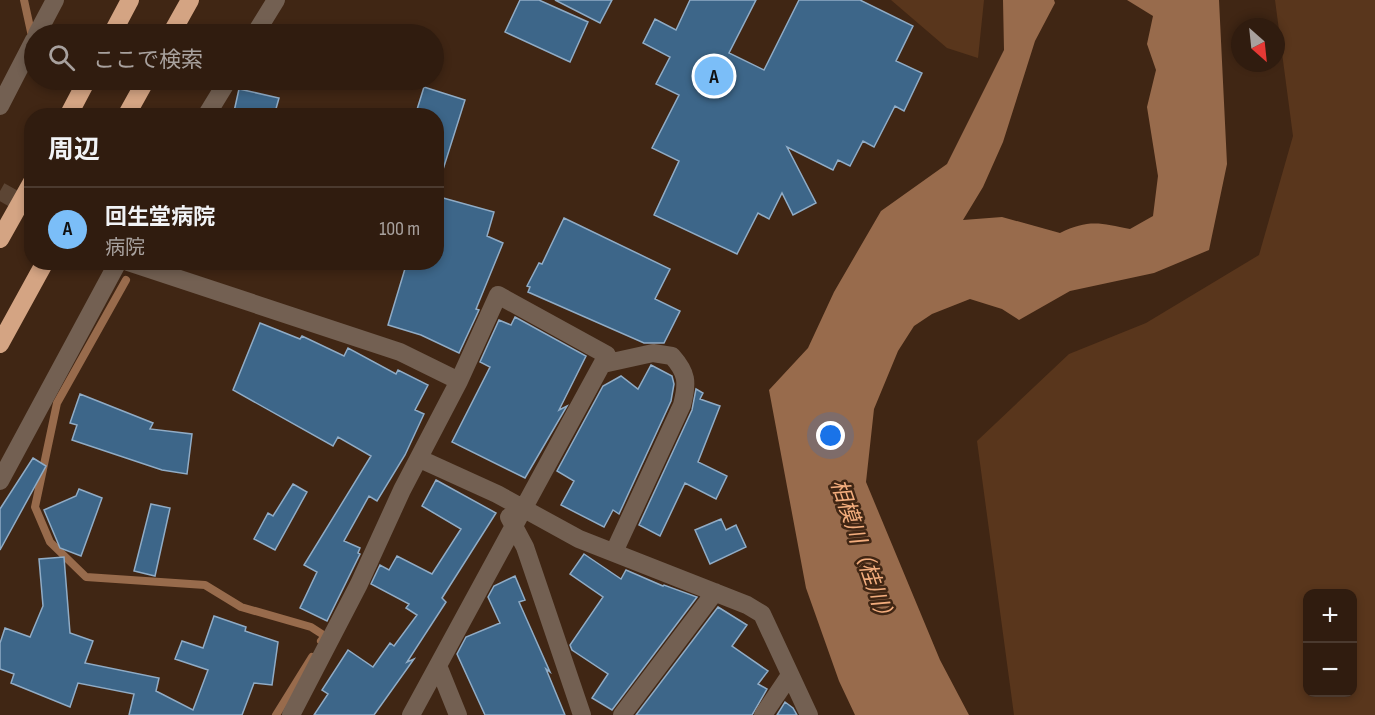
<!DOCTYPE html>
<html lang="ja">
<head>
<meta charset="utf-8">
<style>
  :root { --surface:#301c0f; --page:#3c291d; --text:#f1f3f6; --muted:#a8a19e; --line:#4b3a2f; --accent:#7bbef8 }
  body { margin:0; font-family:"Sofia Sans Condensed","Noto Sans JP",sans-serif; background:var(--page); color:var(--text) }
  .controls { position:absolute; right:18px; bottom:18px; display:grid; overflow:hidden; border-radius:12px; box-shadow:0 3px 9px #0003 }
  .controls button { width:54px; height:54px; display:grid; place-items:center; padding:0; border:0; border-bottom:2px solid var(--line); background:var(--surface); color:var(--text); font:30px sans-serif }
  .compass { position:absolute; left:1231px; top:18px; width:54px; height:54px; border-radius:50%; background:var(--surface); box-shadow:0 3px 9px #0003; rotate:153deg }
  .you { position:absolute; left:831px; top:436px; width:21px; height:21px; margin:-15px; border:4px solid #fff; border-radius:50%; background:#1a73e8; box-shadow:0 0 0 9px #1a73e833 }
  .badge { display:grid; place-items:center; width:39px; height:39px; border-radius:50%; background:var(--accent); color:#111; font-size:20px; font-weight:700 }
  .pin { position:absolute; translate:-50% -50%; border:3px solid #fff; box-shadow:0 2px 6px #0006 }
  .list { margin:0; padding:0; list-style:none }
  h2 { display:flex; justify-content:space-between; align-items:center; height:78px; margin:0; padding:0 24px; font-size:26px }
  h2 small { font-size:20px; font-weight:400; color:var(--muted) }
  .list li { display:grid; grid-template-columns:39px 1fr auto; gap:18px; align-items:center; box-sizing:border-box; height:84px; padding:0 24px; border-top:2px solid var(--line) }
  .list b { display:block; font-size:22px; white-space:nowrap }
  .list p { margin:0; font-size:20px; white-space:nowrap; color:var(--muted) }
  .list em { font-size:20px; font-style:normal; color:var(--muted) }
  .icon { flex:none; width:33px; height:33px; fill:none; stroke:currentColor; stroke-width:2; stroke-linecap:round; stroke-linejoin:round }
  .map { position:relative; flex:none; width:1375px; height:715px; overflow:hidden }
  .search { position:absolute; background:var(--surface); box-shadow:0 3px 9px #0003; left:24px; top:24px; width:420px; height:66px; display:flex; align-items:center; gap:15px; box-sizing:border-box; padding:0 21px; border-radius:33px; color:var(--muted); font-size:22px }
  .panel { position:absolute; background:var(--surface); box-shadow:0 3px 9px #0003; left:24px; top:108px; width:420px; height:162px; border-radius:24px }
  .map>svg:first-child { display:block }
  .green { fill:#59361c; fill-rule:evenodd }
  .water { fill:#986b4c }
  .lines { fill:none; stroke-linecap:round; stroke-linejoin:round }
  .stream { stroke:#986b4c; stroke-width:8 }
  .building { fill:#3d6689; stroke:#90acc6; stroke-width:1.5 }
  .minor-tunnel { stroke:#5c4534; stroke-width:18; stroke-dasharray:18 9; stroke-linecap:butt }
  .minor { stroke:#736052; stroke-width:18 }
  .highway { stroke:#d4a483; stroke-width:18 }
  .labels { text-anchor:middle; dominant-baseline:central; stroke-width:5; stroke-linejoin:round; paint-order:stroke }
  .water-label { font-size:22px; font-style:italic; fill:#f3ad7d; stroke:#402614 }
</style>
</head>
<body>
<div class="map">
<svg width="1375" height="715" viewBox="0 0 1375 715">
  <rect width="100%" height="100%" fill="#402614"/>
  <path class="green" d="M 891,0 L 984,0 L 978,58 L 947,48 Z
    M 1275,0 L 1375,0 L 1375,715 L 1014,715 L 977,441 L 1069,354 L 1146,323 L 1259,255 L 1293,136 ZM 1308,594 L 1352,594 L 1352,692 L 1308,692 Z"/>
  <path class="water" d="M 1003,0 L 1054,0 L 1055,3 L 1035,41 L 1003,142 L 983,187 L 963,220 L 1002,217 L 1060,233 C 1088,219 1101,223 1130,229 L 1153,216 L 1158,176 L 1147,107 L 1156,70 L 1147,44 L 1153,16 L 1127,0 L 1219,0 L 1227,164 L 1209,250 L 1154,273 L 1070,291 L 1019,320 L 1002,309 L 970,299 L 932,314 L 914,326 L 898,351 L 874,409 L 866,482 L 940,660 L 969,715 L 855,715 L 839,681 L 806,588 L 769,390 L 808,348 L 834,292 L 881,211 L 947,164 L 1004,50 Z"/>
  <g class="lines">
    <path class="stream" d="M 24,0 L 31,32
      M 126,280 L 57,403 L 35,507 L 50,542 L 86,577 L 205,585 L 241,607 L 311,627 L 325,636 L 321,641
      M 276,715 L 312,657"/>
  </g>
  <path class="building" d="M 520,0 L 539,0 L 588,22 L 570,62 L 505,32 Z
    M 555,0 L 612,0 L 600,23 Z
    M 690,0 L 756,0 L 729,53 L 764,70 L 799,0 L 860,0 L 913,26 L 896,61 L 922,73 L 904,111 L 895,106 L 874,147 L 863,141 L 850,166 L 838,160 L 833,170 L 787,147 L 816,203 L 793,215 L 782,193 L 769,219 L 758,213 L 737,254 L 654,215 L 679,161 L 652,148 L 679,95 L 656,84 L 670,57 L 643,43 L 655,19 L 676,30 Z
    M 424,87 L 465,100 L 441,176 L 436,175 L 436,116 L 415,116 Z
    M 239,89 L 279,98 L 274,116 L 233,116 Z
    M 436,196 L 494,212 L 487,236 L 503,243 L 476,309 L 479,310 L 459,353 L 421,335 L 388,325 L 407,262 L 436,262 Z
    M 564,218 L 670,269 L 655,299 L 680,311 L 664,343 L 644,343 L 528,292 L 530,287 L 527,286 L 539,263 L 542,264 Z
    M 515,317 L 586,356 L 559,410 L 567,406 L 525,478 L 452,442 L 490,367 L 480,362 L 499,320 L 511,325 Z
    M 260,323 L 300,339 L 302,336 L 344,356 L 348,348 L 396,374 L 398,370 L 428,385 L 415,410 L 424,414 L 405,455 L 377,501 L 369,496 L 344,541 L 360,548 L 358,553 L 360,554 L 327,621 L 300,608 L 317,572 L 304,565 L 371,456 L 338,437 L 333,446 L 233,390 Z
    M 651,365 L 672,376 L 674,384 L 671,401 L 619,514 L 613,510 L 604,527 L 561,505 L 574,481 L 557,471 L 603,386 L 621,376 L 638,389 Z
    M 696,389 L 703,393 L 700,399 L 720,406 L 698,462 L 727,476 L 716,499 L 685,483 L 660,536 L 639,525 L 692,410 Z
    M 80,394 L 153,423 L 150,429 L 192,434 L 187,474 L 162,470 L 72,440 L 77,425 L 70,423 Z
    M 33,458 L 46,466 L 0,550 L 0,509 Z
    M 436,480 L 496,513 L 442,598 L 446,602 L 407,662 L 414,659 L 374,715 L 314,715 L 328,694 L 322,690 L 348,650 L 373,667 L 390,643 L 394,646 L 417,615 L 406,608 L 409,604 L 371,584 L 380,565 L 389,570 L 397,556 L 432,574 L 461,529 L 422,506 Z
    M 293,484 L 307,492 L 275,550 L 254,539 L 268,513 L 273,516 Z
    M 79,489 L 102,498 L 81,556 L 60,548 L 44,510 L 76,496 Z
    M 151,504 L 170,508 L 155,576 L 134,571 Z
    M 721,519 L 726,530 L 736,525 L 746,547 L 710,564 L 695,530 Z
    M 584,554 L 621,579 L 626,570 L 663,586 L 664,585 L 697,597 L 612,710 L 592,698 L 608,674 L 572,650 L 570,645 L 603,597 L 570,574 Z
    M 64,557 L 70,633 L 93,641 L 85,663 L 159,678 L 156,691 L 193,710 L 208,670 L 175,659 L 182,641 L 203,648 L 214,616 L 246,627 L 245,631 L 278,642 L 272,685 L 254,683 L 242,715 L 129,715 L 134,694 L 78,683 L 70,707 L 11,683 L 14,674 L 0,669 L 0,643 L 5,628 L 30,637 L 43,606 L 39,559 Z
    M 515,576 L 525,600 L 519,602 L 550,672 L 546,669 L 565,715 L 485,715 L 457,654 L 466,637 L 500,623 L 488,597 L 494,586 Z
    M 718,607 L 747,625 L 732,646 L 768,671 L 758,684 L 767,689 L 752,715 L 636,715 Z
    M 785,702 L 793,708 L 797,715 L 777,715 Z"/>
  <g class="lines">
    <path class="minor-tunnel" d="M 0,191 L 32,209"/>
    <path class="minor" d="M 37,34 L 55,0
      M 255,34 L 276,0
      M 0,106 L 34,40
      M 206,116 L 228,80
      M 128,262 L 400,352 L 459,381 L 402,490 L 359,584 L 291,715
      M 603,364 L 653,353 L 672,356 C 687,373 688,382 682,405 L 614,552
      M 420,459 L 497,494 L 579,539 L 747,605 L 762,614 L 809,715
      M 0,481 L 118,262
      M 509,517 L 525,547 L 582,715
      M 439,668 L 458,715
      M 411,715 L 607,355 L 498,295 L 459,381
      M 622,715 L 715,592
      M 763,715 L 790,675"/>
    <path class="highway" d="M 112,34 L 130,0
      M 171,34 L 190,0
      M 68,116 L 87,80
      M 126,116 L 146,80
      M 0,239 L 32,182
      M 0,344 L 45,262"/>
  </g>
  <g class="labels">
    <g class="water-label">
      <text transform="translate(862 553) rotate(71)">相模川（桂川）</text>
    </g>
  </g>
</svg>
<div class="controls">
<button>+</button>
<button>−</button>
</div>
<svg class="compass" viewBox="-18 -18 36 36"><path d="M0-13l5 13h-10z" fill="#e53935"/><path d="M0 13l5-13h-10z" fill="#a8a19e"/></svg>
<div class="you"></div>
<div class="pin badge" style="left:714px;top:76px">A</div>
<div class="search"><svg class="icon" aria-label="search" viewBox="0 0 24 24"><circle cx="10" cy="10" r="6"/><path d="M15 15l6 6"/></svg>ここで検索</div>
<section class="panel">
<h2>周辺<small></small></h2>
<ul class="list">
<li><span class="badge">A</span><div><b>回生堂病院</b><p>病院</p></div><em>100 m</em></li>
</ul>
</section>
</div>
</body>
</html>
